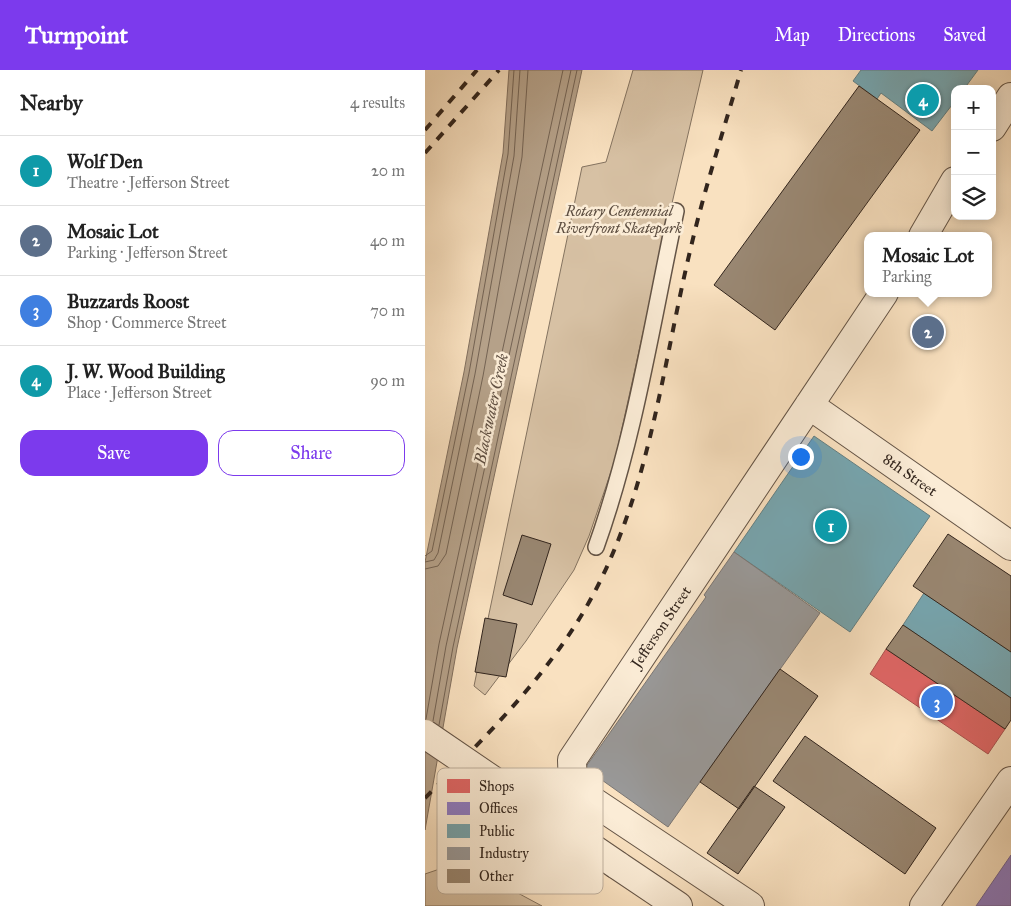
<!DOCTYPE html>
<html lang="en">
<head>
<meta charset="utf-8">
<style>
  :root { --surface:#fff; --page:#f2f2f2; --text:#222; --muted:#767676; --line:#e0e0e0; --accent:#7c3aed }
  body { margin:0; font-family:"IM FELL Great Primer",serif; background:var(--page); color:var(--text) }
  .controls { position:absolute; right:15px; top:15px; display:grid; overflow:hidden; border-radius:10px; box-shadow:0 2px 12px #0003 }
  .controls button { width:45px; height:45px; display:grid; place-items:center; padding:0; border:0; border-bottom:1px solid var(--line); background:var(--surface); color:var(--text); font:25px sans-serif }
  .you { position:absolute; left:375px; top:386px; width:18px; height:18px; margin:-12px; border:4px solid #fff; border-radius:50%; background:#1a73e8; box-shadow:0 0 0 8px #1a73e833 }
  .badge { display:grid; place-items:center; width:32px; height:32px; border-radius:50%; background:var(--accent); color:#fff; font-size:16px; font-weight:700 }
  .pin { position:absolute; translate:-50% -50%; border:2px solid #fff; box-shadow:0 1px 5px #0006 }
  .popup { position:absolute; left:439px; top:162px; width:128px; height:65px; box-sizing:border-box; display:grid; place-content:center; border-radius:10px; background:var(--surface); filter:drop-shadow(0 1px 4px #0005); font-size:16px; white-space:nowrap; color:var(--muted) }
  .popup b { font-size:19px; color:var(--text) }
  .popup::after { content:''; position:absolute; left:50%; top:100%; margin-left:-10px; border:10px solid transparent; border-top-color:var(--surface) }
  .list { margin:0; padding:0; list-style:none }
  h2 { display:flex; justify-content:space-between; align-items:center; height:65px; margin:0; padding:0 20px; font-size:21px }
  h2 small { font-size:16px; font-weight:400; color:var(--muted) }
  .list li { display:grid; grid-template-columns:32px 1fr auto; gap:15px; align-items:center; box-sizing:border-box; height:70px; padding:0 20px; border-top:1px solid var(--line) }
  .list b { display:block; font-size:19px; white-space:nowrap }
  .list p { margin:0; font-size:16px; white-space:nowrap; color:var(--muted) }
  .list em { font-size:16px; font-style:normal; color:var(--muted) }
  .actions { display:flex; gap:10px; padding:15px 20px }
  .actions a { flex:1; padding:11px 0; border:1px solid var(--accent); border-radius:15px; text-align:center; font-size:18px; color:var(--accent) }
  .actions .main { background:var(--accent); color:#fff }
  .icon { flex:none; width:28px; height:28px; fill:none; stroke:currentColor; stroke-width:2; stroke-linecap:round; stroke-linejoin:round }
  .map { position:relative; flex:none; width:586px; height:836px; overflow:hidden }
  header { display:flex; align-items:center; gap:30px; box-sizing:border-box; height:70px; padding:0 25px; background:var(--accent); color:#fff }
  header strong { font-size:24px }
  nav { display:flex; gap:28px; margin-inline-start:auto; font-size:18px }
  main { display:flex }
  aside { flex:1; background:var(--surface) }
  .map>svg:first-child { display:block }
  .green { fill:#d7c1a4; stroke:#847360 }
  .water { fill:#b5a189; stroke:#816f5e }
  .shops { fill:#e06666; stroke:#ac5250 }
  .offices { fill:#8e7cc3; stroke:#726291 }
  .public { fill:#76a5af; stroke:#627f83 }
  .industry { fill:#999; stroke:#7a7674 }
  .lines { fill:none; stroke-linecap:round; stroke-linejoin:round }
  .shore { stroke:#746353; stroke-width:1 }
  .building { fill:#998772; stroke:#32251d }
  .service-casing { stroke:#645446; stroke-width:18 }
  .minor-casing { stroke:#645446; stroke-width:30 }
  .tertiary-casing { stroke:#645446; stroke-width:30 }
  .service { stroke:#fbecd6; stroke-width:15 }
  .minor { stroke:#fbecd6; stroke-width:28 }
  .tertiary { stroke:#fbecd6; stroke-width:28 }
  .rail { stroke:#32251d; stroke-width:4; stroke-dasharray:9 9; stroke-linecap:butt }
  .minor-bridge-casing { stroke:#645446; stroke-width:30; stroke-linecap:butt }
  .minor-bridge { stroke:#fbecd6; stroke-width:28 }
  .labels { text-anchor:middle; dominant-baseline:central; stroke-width:5; stroke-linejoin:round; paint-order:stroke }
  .park-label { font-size:15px; font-style:italic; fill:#5b4c3f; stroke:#fbecd6 }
  .street-label { font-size:15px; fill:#32251d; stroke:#fbecd6 }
  .water-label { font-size:16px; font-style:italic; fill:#605043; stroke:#fbecd6 }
  .key { fill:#fbecd6; stroke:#bfb09e; stroke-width:1 }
  .key-label { font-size:14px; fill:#32251d }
</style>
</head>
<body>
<header>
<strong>Turnpoint</strong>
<nav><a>Map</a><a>Directions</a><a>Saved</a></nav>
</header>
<main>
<aside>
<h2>Nearby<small>4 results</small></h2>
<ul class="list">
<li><span class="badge" style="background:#0f9aa8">1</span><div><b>Wolf Den</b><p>Theatre · Jefferson Street</p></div><em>20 m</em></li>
<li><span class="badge" style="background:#5c6f8a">2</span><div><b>Mosaic Lot</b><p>Parking · Jefferson Street</p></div><em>40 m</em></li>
<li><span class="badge" style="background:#3f7fe0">3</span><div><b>Buzzards Roost</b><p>Shop · Commerce Street</p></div><em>70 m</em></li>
<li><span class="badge" style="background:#0f9aa8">4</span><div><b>J. W. Wood Building</b><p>Place · Jefferson Street</p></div><em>90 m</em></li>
</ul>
<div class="actions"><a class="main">Save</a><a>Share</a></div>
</aside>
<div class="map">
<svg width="586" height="836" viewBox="0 0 586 836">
  <rect width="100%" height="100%" fill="#f9e1c0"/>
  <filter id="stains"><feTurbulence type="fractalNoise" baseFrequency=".004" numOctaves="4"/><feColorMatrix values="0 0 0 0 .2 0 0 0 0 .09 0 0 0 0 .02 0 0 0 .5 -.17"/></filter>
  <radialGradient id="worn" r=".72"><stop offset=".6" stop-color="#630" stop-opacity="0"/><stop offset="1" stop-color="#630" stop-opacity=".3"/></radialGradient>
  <path class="green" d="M 208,0 L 278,0 L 238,172 L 190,390 L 164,466 L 149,500 L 101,571 L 60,625 L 49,616 L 157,97 L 181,92 Z
    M 35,792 L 117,836 L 0,836 L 0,804 Z"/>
  <path class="water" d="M 84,0 L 157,0 L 32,578 L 0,760 L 0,492 L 39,302 L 78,83 Z"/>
  <path class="shops" d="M 461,579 L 580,659 L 563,684 L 445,604 Z"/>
  <path class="offices" d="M 586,785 L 586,836 L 551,836 Z"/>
  <path class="public" d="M 436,0 L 553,0 L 539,19 L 530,19 L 530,31 L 507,61 L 456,23 L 452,29 L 428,11 Z
    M 389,366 L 505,446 L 425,562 L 309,482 Z
    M 499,523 L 586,582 L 586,628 L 478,555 Z"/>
  <path class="industry" d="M 309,482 L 395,543 L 243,757 L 160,698 L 281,527 L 279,525 Z"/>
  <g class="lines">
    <path class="shore" d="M 0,486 L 7,481 L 44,303 L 83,84 L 89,0
      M 0,492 L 9,490 L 13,483 L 50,304 L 89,86 L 95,0
      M 0,499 L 13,496 L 21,484 L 58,306 L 97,87 L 103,0
      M 1,649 L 14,574 L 138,0
      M 8,651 L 21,576 L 146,0
      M 14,655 L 28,577 L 152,0"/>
  </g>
  <path class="building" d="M 434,16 L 495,60 L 350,260 L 289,215 Z
    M 523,464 L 586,506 L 586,582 L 488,516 Z
    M 97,465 L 126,474 L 107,535 L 78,525 Z
    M 60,548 L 92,554 L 81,607 L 50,602 Z
    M 478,555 L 586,628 L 586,650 L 580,659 L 461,579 Z
    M 355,599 L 393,626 L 314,739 L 275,712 Z
    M 380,666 L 511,758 L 480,804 L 348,711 Z
    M 329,716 L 360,737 L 313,804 L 282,783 Z"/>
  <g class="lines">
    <g class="service-casing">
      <path id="service" d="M 171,477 C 210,368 227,253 251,141"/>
    </g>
    <g class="minor-casing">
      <path id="minor" d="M 567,57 L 586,27
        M 498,166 L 530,111
        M 384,335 L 586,476
        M 192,795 L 253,836
        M 325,836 L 148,718 L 147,690 L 459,223"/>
    </g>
    <g class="tertiary-casing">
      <path id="tertiary" d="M 499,836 L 586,711"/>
    </g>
    <use href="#service" class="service"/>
    <use href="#minor" class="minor"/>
    <use href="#tertiary" class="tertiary"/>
    <path class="rail" d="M 0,60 L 52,0
      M 0,83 L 74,0
      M 0,728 C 56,671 114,615 156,546 C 224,434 236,301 266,177 C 280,117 299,59 316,0"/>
    <g class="minor-bridge-casing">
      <path id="minor-bridge" d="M 0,664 L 192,795"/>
    </g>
    <use href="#minor-bridge" class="minor-bridge"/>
  </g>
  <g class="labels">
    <g class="park-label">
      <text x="194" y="141">Rotary Centennial<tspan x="194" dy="17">Riverfront Skatepark</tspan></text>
    </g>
    <g class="street-label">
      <text transform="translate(485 405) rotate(35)">8th Street</text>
      <text transform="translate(236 557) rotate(-56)">Jefferson Street</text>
    </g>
    <g class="water-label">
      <text transform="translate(66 339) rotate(-78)">Blackwater Creek</text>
    </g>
  </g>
  <rect x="12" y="698" width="166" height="126" rx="8" class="key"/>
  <rect x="22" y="709" width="23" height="14" fill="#e06666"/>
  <rect x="22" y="732" width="23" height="13" fill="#8e7cc3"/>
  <rect x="22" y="754" width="23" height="14" fill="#76a5af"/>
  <rect x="22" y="777" width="23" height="13" fill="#999"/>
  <rect x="22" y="799" width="23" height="14" fill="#998772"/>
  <g class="key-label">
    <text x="54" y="721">Shops</text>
    <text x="54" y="743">Offices</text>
    <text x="54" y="766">Public</text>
    <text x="54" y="788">Industry</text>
    <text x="54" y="811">Other</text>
  </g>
  <rect width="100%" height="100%" filter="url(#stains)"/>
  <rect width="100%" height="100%" fill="url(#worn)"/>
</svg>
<div class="controls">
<button>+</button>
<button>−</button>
<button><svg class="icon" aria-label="layers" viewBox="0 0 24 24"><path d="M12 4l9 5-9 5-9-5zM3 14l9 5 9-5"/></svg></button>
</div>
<div class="you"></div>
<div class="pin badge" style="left:406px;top:456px;background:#0f9aa8">1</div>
<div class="pin badge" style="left:503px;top:262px;background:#5c6f8a">2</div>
<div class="popup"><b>Mosaic Lot</b>Parking</div>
<div class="pin badge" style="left:512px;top:632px;background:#3f7fe0">3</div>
<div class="pin badge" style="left:498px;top:30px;background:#0f9aa8">4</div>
</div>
</main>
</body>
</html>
